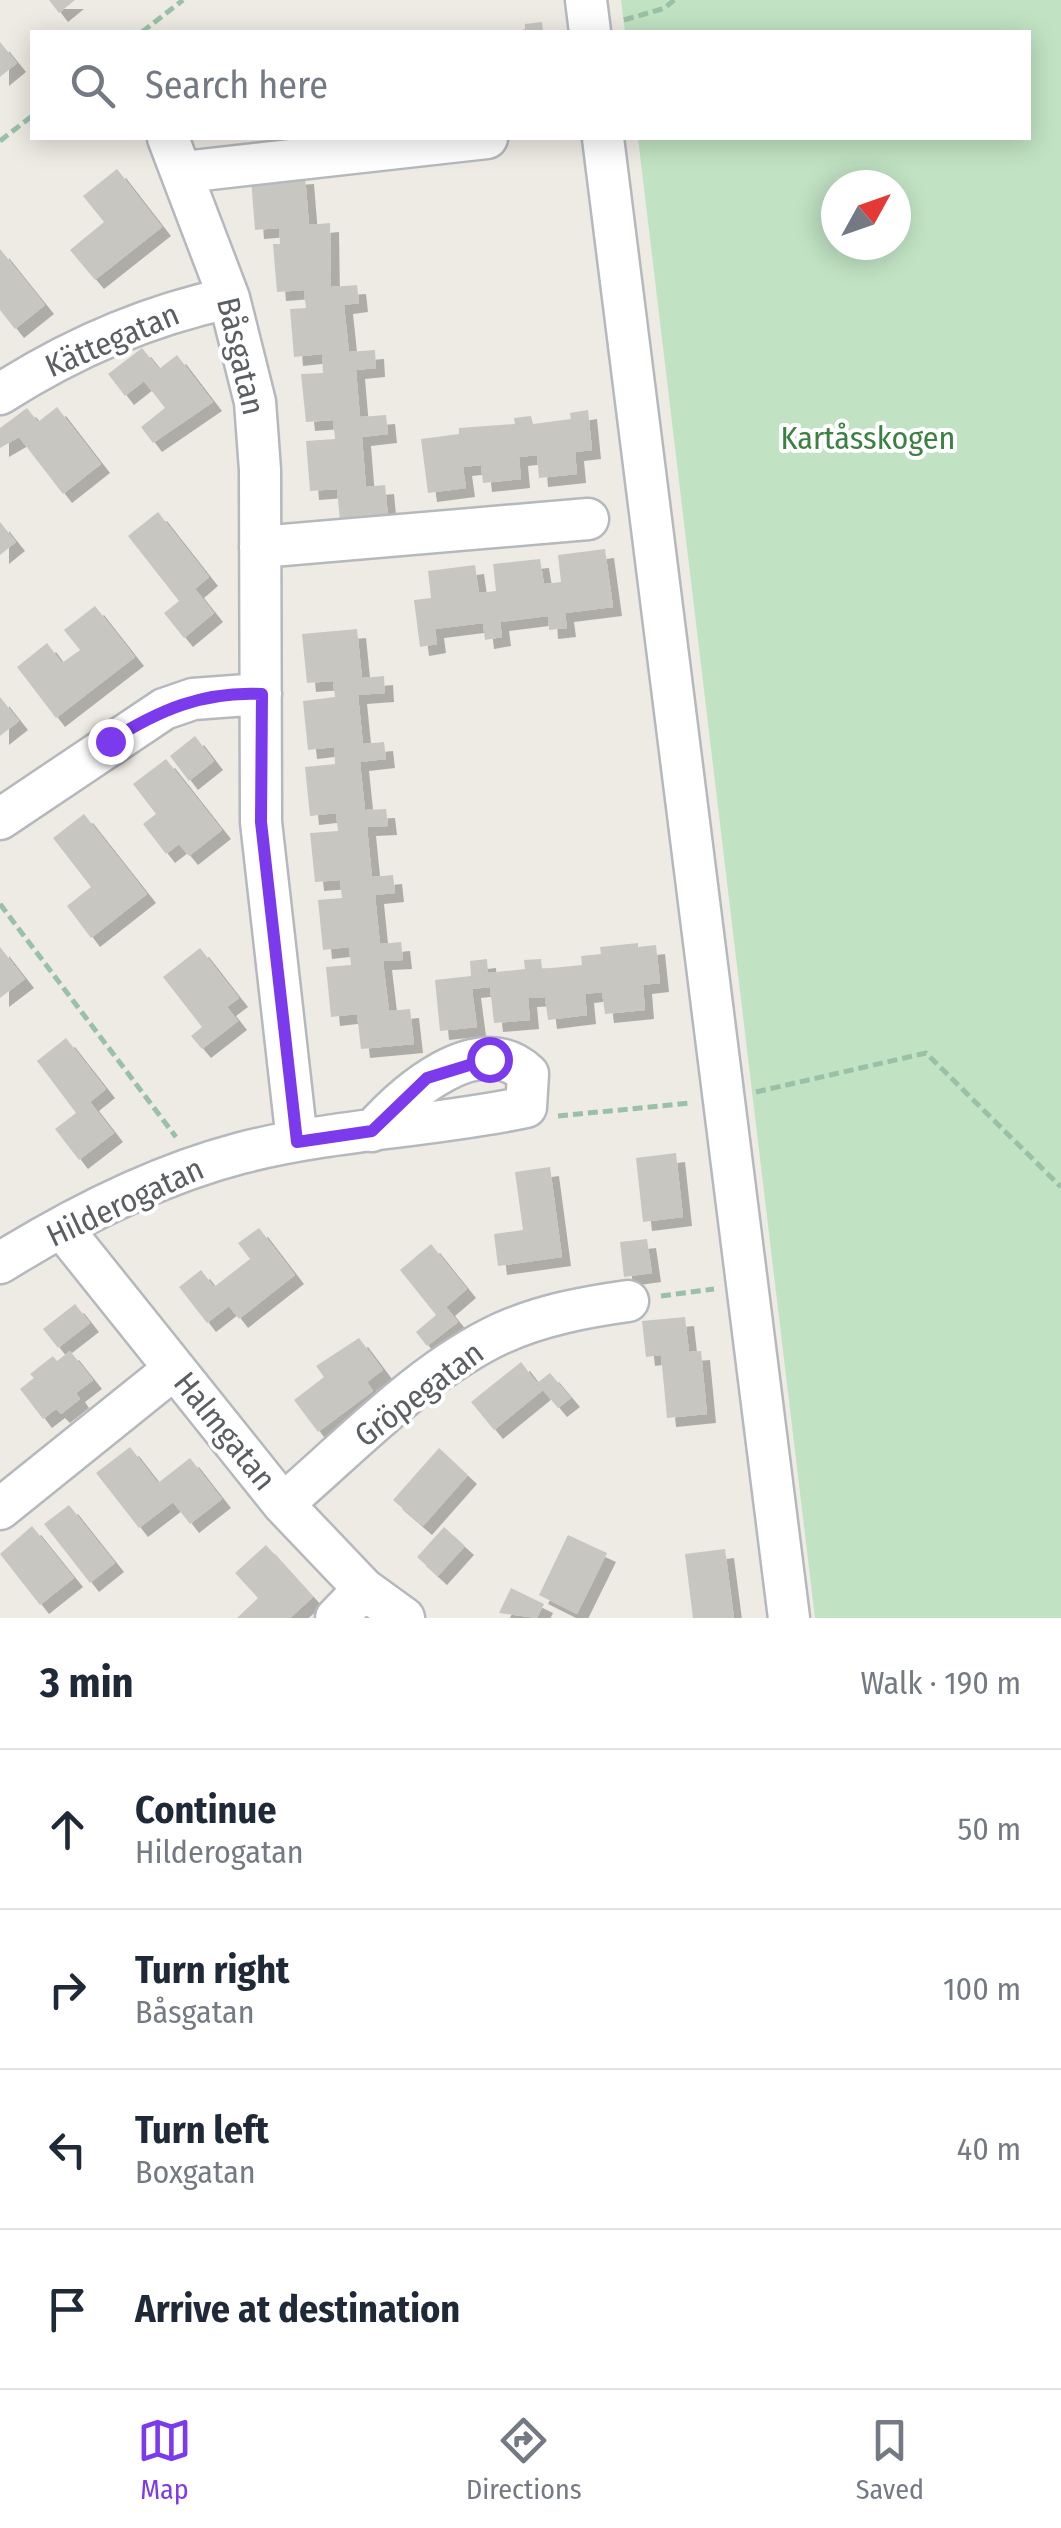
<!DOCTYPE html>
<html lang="en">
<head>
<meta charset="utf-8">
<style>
  :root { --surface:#fff; --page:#f6f6f7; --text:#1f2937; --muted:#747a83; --line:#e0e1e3; --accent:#7c3aed }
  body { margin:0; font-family:"Fira Sans Condensed",sans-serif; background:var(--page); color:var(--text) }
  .compass { position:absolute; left:821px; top:170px; width:90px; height:90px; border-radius:50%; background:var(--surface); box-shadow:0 5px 25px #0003; rotate:50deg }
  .stop { position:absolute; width:30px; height:30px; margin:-22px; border:8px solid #7c3aed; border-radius:50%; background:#fff }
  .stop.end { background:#7c3aed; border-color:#fff; box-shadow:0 2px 10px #0008 }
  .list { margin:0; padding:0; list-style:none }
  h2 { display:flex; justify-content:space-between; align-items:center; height:130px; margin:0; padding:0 40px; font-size:42px }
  h2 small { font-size:32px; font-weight:400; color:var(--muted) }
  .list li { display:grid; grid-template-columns:65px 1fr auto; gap:30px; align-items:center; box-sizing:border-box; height:160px; padding:0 40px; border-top:2px solid var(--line) }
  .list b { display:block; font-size:38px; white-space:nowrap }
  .list p { margin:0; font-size:32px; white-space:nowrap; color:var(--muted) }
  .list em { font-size:32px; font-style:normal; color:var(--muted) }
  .icon { flex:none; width:55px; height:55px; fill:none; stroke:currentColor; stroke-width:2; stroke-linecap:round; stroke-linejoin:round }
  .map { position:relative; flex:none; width:1061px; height:1618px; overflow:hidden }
  .search { position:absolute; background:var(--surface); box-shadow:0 5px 25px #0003; left:30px; right:30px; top:30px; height:110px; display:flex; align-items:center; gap:25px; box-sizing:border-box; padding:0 35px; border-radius:0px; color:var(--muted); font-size:38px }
  .sheet { height:770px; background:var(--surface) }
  nav { display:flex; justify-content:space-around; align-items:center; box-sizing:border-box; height:140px; border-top:2px solid var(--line); background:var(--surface); font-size:28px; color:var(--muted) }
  nav a { display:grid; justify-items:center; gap:5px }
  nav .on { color:var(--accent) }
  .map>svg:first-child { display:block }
  .green { fill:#c1e2c3; fill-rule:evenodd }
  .building { fill:#c8c6c0; filter:url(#shadow) }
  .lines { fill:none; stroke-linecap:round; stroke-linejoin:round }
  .minor-casing { stroke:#b5b8bc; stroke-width:45 }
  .path { stroke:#9ac0a7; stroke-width:5; stroke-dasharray:10 5; stroke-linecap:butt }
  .minor { stroke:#fff; stroke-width:40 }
  .route { stroke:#7c3aed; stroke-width:12 }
  .labels { text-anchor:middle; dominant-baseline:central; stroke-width:8; stroke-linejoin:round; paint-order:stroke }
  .street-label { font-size:32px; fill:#5b5e62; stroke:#fff }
  .park-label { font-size:32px; fill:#3c8143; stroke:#fff }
</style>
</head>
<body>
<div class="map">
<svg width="1061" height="1618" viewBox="0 0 1061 1618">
  <defs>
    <filter id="shadow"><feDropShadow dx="9" dy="9" stdDeviation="0" flood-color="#0004"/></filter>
  </defs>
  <rect width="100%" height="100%" fill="#edebe3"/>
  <path class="green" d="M 621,0 L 1061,0 L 1061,1618 L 815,1618 L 638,138 L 1028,138 L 1028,32 L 625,32 ZM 836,185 L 896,185 L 896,245 L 836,245 Z"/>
  <path class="building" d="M 49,0 L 75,0 L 59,13 Z
    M 542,22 L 543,32 L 515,32 L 525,29 L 525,24 Z
    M 0,42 L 17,63 L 0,77 Z
    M 117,169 L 162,227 L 95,280 L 70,250 L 104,222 L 83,196 Z
    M 305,175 L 309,225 L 330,223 L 331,287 L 357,285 L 359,303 L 344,305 L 349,352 L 375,350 L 376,368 L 356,370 L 360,417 L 386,415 L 388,434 L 362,437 L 366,487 L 385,485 L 388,517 L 340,521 L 337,489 L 310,491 L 306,441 L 335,439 L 333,420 L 306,422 L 301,374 L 323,373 L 322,354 L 294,357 L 290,309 L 306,308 L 304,290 L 277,292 L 273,244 L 280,244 L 279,228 L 255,230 L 251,179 Z
    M 0,249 L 45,305 L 15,329 L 0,310 Z
    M 142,348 L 159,369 L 177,355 L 213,402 L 153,443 L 141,427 L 165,408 L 144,381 L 125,396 L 108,374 Z
    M 57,407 L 101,464 L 63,494 L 19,437 L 0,448 L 0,428 L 27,408 L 38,422 Z
    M 588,410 L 592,450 L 575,452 L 577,474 L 539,478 L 537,455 L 519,457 L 521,479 L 483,483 L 481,465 L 463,467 L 466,488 L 428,493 L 421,439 L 459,434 L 459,428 L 515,424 L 514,418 L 531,416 L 533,424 L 571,419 L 570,413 Z
    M 158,512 L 209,577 L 195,589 L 214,613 L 184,638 L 164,613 L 179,601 L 128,536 Z
    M 0,522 L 16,542 L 0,555 Z
    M 605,549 L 613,607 L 565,613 L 567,628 L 549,630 L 548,616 L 500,622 L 502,637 L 485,640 L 483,623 L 435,629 L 437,644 L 420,647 L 414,600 L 431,598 L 428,571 L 475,565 L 479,593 L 496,591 L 493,564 L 540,559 L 544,584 L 561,582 L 558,555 Z
    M 95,606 L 135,657 L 56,718 L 17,667 L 47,643 L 62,663 L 80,650 L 64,630 Z
    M 357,629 L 362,678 L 384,676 L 385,693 L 358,695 L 363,744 L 384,742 L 386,759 L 360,762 L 365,810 L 386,809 L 388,826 L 367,827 L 372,877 L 393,875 L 395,893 L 375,895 L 380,944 L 401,942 L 403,960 L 383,961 L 389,1011 L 410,1009 L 414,1044 L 361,1049 L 357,1014 L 331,1017 L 326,967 L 351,965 L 349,947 L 323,950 L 318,900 L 342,898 L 340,880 L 315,882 L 310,833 L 338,831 L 336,813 L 310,816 L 305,767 L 335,764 L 334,747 L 308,750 L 303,701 L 335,697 L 333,681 L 307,683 L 302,634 Z
    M 0,697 L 19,721 L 0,736 Z
    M 195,736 L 214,761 L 189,781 L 170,756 Z
    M 166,759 L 222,830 L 189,856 L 179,844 L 166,854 L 143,824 L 156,814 L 133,784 Z
    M 84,814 L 147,894 L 91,938 L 67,906 L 91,887 L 53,838 Z
    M 638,943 L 638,947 L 656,945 L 660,983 L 643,985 L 645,1010 L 605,1014 L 602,992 L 585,994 L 587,1015 L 548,1020 L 545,997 L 528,998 L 530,1020 L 494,1023 L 490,987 L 472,989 L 477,1027 L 440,1031 L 435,980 L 471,976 L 470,961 L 487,959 L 488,973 L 525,969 L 524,960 L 541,959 L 542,969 L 582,965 L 581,956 L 601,954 L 600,947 Z
    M 0,947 L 25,979 L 0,998 Z
    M 200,948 L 239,998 L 227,1007 L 238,1021 L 202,1049 L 191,1036 L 202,1027 L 163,977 Z
    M 66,1038 L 106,1089 L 90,1102 L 114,1133 L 79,1160 L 55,1129 L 76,1113 L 37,1061 Z
    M 676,1153 L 683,1217 L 643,1222 L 636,1158 Z
    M 550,1167 L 562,1257 L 498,1266 L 494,1234 L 523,1230 L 515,1172 Z
    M 259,1228 L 295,1275 L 239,1319 L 229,1306 L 207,1323 L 179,1287 L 201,1270 L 214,1287 L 250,1259 L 238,1243 Z
    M 647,1239 L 652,1273 L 624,1277 L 620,1242 Z
    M 431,1244 L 467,1289 L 446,1307 L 458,1322 L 427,1346 L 416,1332 L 436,1315 L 400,1270 Z
    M 75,1304 L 90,1323 L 58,1348 L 43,1329 Z
    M 685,1317 L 689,1352 L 701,1351 L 707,1414 L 667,1418 L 661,1355 L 646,1357 L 642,1321 Z
    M 359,1338 L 383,1370 L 367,1382 L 373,1391 L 318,1432 L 294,1400 L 324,1377 L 316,1366 Z
    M 70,1351 L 93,1380 L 76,1393 L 80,1399 L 61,1414 L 56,1409 L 43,1419 L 20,1389 L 34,1378 L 30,1374 L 53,1356 L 57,1361 Z
    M 521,1362 L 537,1383 L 550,1373 L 571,1398 L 558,1408 L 543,1390 L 494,1430 L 471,1402 Z
    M 130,1447 L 158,1483 L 190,1458 L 222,1499 L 190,1524 L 173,1502 L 139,1528 L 96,1473 Z
    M 439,1448 L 468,1475 L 423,1526 L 393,1500 Z
    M 69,1505 L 115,1563 L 90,1583 L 44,1524 Z
    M 32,1526 L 74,1578 L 40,1605 L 0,1554 Z
    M 444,1527 L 465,1546 L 438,1576 L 417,1557 Z
    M 568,1535 L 607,1553 L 577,1614 L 539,1595 Z
    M 266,1545 L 313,1597 L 290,1618 L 237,1618 L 258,1598 L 235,1573 Z
    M 725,1549 L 734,1618 L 693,1618 L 685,1554 Z
    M 511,1588 L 544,1604 L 537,1618 L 499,1613 Z"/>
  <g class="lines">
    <g class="minor-casing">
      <path id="minor" d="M 586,0 L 590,32
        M 168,138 L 229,298 L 255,402 L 260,470 L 261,822 L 297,1141
        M 603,138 L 789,1618
        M 184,172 L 487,138
        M 0,394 C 72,348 145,316 229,298
        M 260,547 L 588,519
        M 0,819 L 164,709 L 193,699 L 261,694
        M 62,1228 L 283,1504 L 364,1589 L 404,1618
        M 0,1263 C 74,1217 157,1175 241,1153 C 334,1129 432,1127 526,1107 L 528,1074 C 479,1027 404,1095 372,1131
        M 283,1504 C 351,1446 420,1371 502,1333 C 542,1315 585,1307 628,1301
        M 0,1509 L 174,1369
        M 336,1618 L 364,1589"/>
    </g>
    <path class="path" d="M 624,20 L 665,8 L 674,0
      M 142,32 L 183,0
      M 0,141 L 32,116
      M 0,904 L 176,1137
      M 756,1092 L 926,1053 L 1061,1187
      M 558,1116 L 691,1103
      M 661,1296 L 714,1289"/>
    <use href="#minor" class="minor"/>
  </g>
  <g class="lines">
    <path class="route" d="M 110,741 C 159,710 203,691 262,694 L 261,822 L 297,1142 L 372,1131 L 427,1078 L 489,1059"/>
  </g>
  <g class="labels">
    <g class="street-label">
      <text transform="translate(112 340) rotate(-23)">Kättegatan</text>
      <text transform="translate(241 356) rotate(77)">Båsgatan</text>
      <text transform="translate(125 1202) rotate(-25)">Hilderogatan</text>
      <text transform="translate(419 1394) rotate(-37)">Gröpegatan</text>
      <text transform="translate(225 1431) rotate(51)">Halmgatan</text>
    </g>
    <g class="park-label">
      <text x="868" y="438">Kartåsskogen</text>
    </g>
  </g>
</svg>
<svg class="compass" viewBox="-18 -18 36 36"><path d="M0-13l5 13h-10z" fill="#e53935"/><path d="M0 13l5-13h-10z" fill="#747a83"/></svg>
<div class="stop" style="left:489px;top:1059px"></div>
<div class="stop end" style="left:110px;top:741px"></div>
<div class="search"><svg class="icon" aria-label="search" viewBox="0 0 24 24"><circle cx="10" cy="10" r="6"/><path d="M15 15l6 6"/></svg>Search here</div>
</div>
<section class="sheet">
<h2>3 min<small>Walk · 190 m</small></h2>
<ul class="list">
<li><svg class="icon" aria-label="ahead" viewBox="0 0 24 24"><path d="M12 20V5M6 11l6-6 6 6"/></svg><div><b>Continue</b><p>Hilderogatan</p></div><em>50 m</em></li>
<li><svg class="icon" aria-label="right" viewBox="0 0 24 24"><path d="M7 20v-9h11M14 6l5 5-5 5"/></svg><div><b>Turn right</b><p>Båsgatan</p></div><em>100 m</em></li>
<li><svg class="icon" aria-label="left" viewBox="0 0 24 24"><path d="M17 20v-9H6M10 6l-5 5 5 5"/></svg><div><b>Turn left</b><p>Boxgatan</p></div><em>40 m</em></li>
<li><svg class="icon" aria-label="arrive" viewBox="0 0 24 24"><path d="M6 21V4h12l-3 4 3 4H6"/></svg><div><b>Arrive at destination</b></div></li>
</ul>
</section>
<nav>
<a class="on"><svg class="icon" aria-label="map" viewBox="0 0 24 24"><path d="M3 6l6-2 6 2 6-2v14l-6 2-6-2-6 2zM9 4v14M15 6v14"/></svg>Map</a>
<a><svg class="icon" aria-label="directions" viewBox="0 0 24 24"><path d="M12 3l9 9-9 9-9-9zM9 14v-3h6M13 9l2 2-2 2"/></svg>Directions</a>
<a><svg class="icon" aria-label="saved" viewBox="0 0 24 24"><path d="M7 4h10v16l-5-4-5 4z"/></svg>Saved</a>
</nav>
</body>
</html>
